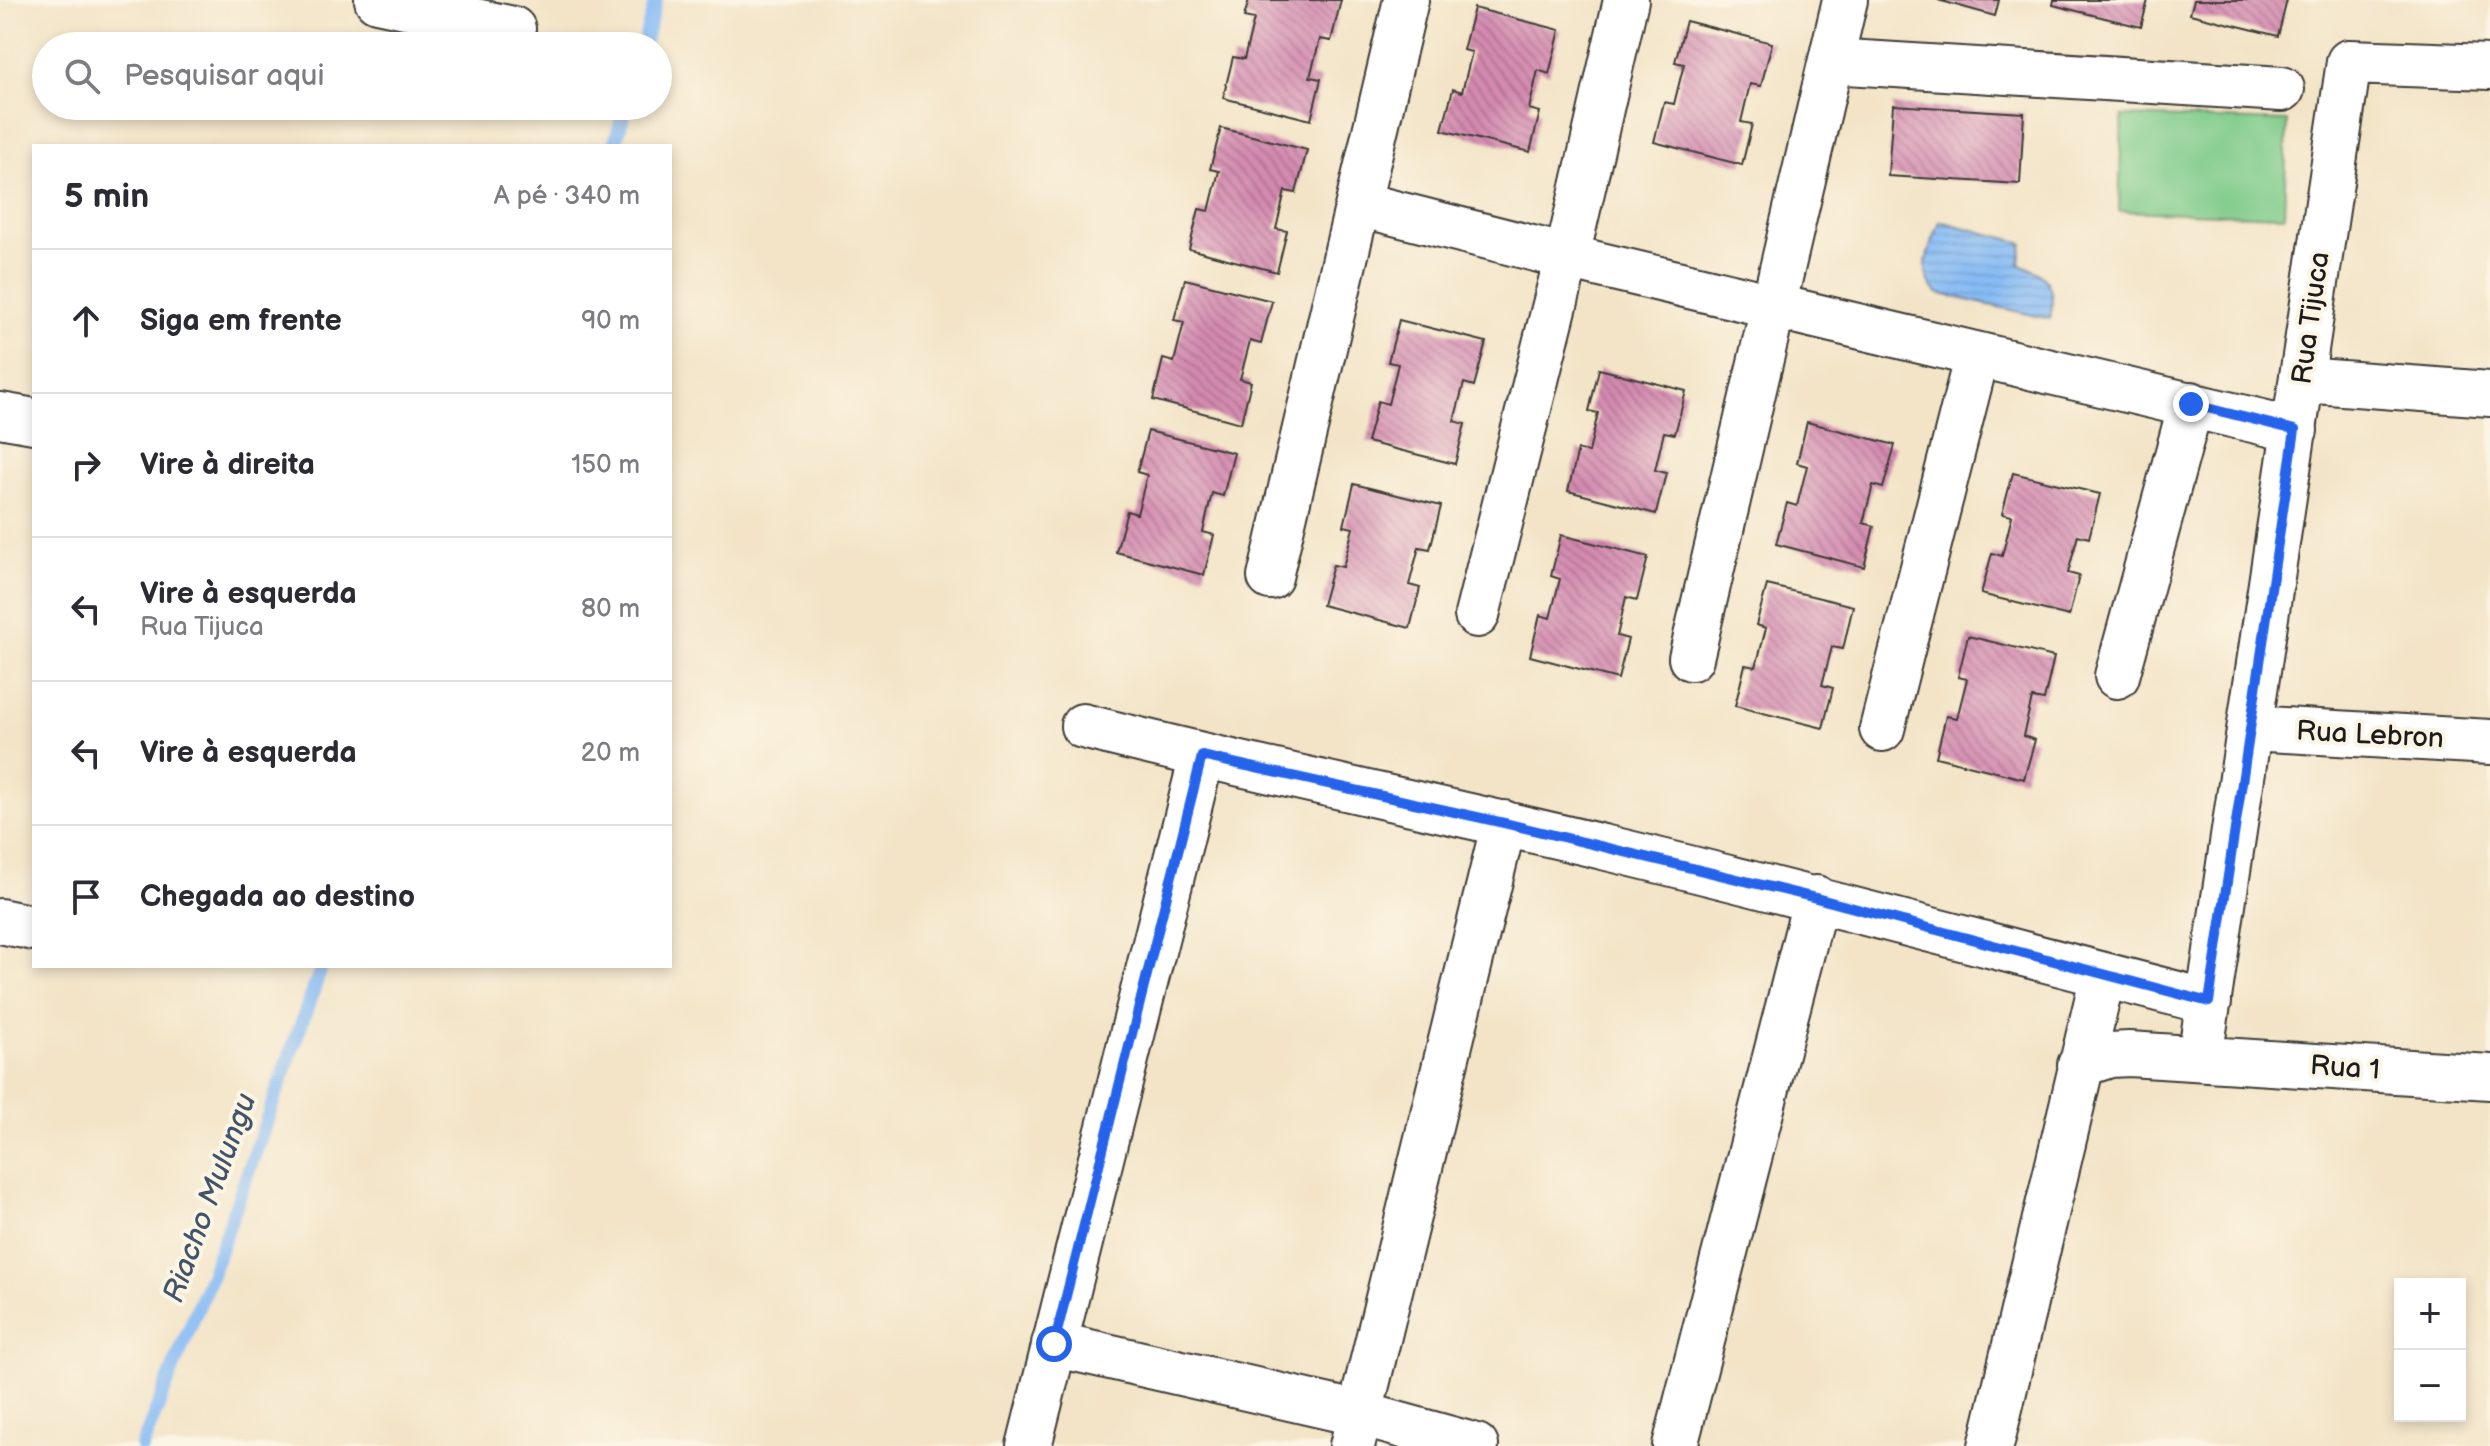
<!DOCTYPE html>
<html lang="pt">
<head>
<meta charset="utf-8">
<style>
  :root { --surface:#fff; --page:#f7f7f7; --text:#2b2b33; --muted:#7c7c81; --line:#e1e1e2 }
  body { margin:0; font-family:"Balsamiq Sans",sans-serif; background:var(--page); color:var(--text) }
  .controls { position:absolute; right:24px; bottom:24px; display:grid; overflow:hidden; border-radius:0px; box-shadow:0 4px 12px #0003 }
  .controls button { width:72px; height:72px; display:grid; place-items:center; padding:0; border:0; border-bottom:2px solid var(--line); background:var(--surface); color:var(--text); font:40px sans-serif }
  .stop { position:absolute; width:24px; height:24px; margin:-18px; border:6px solid #2563eb; border-radius:50%; background:#fff }
  .stop.end { background:#2563eb; border-color:#fff; box-shadow:0 2px 8px #0008 }
  .list { margin:0; padding:0; list-style:none }
  h2 { display:flex; justify-content:space-between; align-items:center; height:104px; margin:0; padding:0 32px; font-size:34px }
  h2 small { font-size:26px; font-weight:400; color:var(--muted) }
  .list li { display:grid; grid-template-columns:52px 1fr auto; gap:24px; align-items:center; box-sizing:border-box; height:144px; padding:0 32px; border-top:2px solid var(--line) }
  .list b { display:block; font-size:30px; white-space:nowrap }
  .list p { margin:0; font-size:26px; white-space:nowrap; color:var(--muted) }
  .list em { font-size:26px; font-style:normal; color:var(--muted) }
  .icon { flex:none; width:44px; height:44px; fill:none; stroke:currentColor; stroke-width:2; stroke-linecap:round; stroke-linejoin:round }
  .map { position:relative; flex:none; width:2490px; height:1446px; overflow:hidden }
  .search { position:absolute; background:var(--surface); box-shadow:0 4px 12px #0003; left:32px; top:32px; width:640px; height:88px; display:flex; align-items:center; gap:20px; box-sizing:border-box; padding:0 28px; border-radius:44px; color:var(--muted); font-size:30px }
  .panel { position:absolute; background:var(--surface); box-shadow:0 4px 12px #0003; left:32px; top:144px; width:640px; height:824px; border-radius:0px }
  .map>svg:first-child { display:block }
  .green { fill:#7dca89; stroke:#4c7352; stroke-width:2 }
  .water { fill:url(#water-rules); stroke:#516c88; stroke-width:2 }
  .lines { fill:none; stroke-linecap:round; stroke-linejoin:round }
  .stream { stroke:#86bbf5; stroke-width:14 }
  .building { fill:url(#building-back-hatch) }
  .minor-casing { stroke:#3c3a36; stroke-width:48 }
  .minor { stroke:#fff; stroke-width:44 }
  .route { stroke:#2563eb; stroke-width:10 }
  .labels { text-anchor:middle; dominant-baseline:central; stroke-width:8; stroke-linejoin:round; paint-order:stroke }
  .street-label { font-size:28px; fill:#1c1c1c; stroke:#fcf5e5 }
  .water-label { font-size:30px; font-style:italic; fill:#415468; stroke:#fcf5e5 }
</style>
</head>
<body>
<div class="map">
<svg width="2490" height="1446" viewBox="0 0 2490 1446">
  <defs>
    <pattern id="water-rules" width="6" height="5" patternUnits="userSpaceOnUse" patternTransform="scale(2)"><rect width="6" height="5" fill="#86bbf5"/><path d="M0 2.5h6" fill="none" stroke="#73a0d1"/></pattern>
    <pattern id="building-back-hatch" width="6" height="6" patternUnits="userSpaceOnUse" patternTransform="scale(2)"><rect width="6" height="6" fill="#d48ab0"/><path d="M-1 5l2 2M0 0l6 6M5-1l2 2" fill="none" stroke="#ab708e"/></pattern>
  </defs>
  <rect width="100%" height="100%" fill="#fcf5e5"/>
  <filter id="ink" filterUnits="userSpaceOnUse"><feTurbulence type="fractalNoise" baseFrequency=".0125" numOctaves="2"/><feDisplacementMap in="SourceGraphic" scale="16" xChannelSelector="R" yChannelSelector="G"/><feConvolveMatrix kernelMatrix="1 2 1 2 8 2 1 2 1" color-interpolation-filters="sRGB"/></filter>
  <filter id="wash" filterUnits="userSpaceOnUse"><feTurbulence type="fractalNoise" baseFrequency=".006" numOctaves="4" result="noise"/><feDisplacementMap in="SourceGraphic" scale="32" xChannelSelector="R" yChannelSelector="G"/><feGaussianBlur stdDeviation="1.8" result="paint"/><feColorMatrix in="noise" values="0 0 0 0 0 0 0 0 0 0 0 0 0 0 0 0 0 1.4 0 .05"/><feComposite in="paint" operator="in"/></filter>
  <g filter="url(#wash)">
    <rect width="100%" height="100%" fill="#f3e4c7"/>
    <path class="green" d="M 2122,116 L 2287,121 L 2284,216 L 2119,211 Z"/>
    <path class="water" d="M 1940,221 L 2023,243 L 2019,264 C 2049,274 2056,288 2050,319 L 1937,293 C 1914,268 1932,247 1940,221 Z"/>
    <g class="lines">
      <path class="stream" d="M 643,46 L 656,0
        M 614,146 L 626,106
        M 142,1446 L 211,1275 L 322,966"/>
    </g>
    <g id="blocks">
      <path class="building" d="M 1249,0 L 1341,0 L 1331,41 L 1320,39 L 1310,77 L 1321,79 L 1311,120 L 1223,98 L 1233,57 L 1244,59 L 1254,19 L 1244,17 Z
        M 1938,0 L 1999,0 L 1995,16 Z
        M 2054,0 L 2148,0 L 2141,27 L 2053,5 Z
        M 2194,0 L 2287,0 L 2278,36 L 2190,14 Z
        M 1474,8 L 1560,30 L 1549,74 L 1538,70 L 1529,109 L 1540,112 L 1530,152 L 1442,130 L 1453,89 L 1462,92 L 1472,52 L 1463,50 Z
        M 1686,21 L 1772,43 L 1761,86 L 1750,84 L 1741,122 L 1752,124 L 1742,165 L 1654,142 L 1664,102 L 1674,104 L 1684,64 L 1675,62 Z
        M 1893,105 L 2024,113 L 2020,184 L 1888,176 Z
        M 1221,128 L 1307,150 L 1296,193 L 1285,191 L 1276,229 L 1287,231 L 1277,272 L 1189,249 L 1199,209 L 1209,211 L 1219,171 L 1210,169 Z
        M 1185,279 L 1272,301 L 1261,344 L 1250,341 L 1240,379 L 1251,382 L 1241,423 L 1153,400 L 1163,359 L 1174,362 L 1184,322 L 1174,320 Z
        M 1399,320 L 1486,342 L 1474,386 L 1464,383 L 1454,421 L 1465,424 L 1455,464 L 1367,442 L 1378,401 L 1388,404 L 1398,364 L 1388,362 Z
        M 1599,369 L 1686,391 L 1675,434 L 1664,432 L 1655,470 L 1666,473 L 1656,514 L 1568,491 L 1578,450 L 1589,452 L 1598,413 L 1589,411 Z
        M 1807,422 L 1895,445 L 1883,488 L 1873,485 L 1863,523 L 1874,526 L 1864,567 L 1776,544 L 1787,503 L 1797,506 L 1807,466 L 1797,463 Z
        M 1148,431 L 1234,453 L 1223,496 L 1212,493 L 1203,532 L 1214,535 L 1204,575 L 1116,552 L 1127,511 L 1137,514 L 1147,475 L 1137,472 Z
        M 2013,473 L 2100,494 L 2089,538 L 2078,535 L 2068,573 L 2079,576 L 2069,616 L 1981,594 L 1992,553 L 2002,556 L 2012,516 L 2002,514 Z
        M 1354,484 L 1441,506 L 1430,549 L 1419,547 L 1409,585 L 1420,588 L 1410,628 L 1322,605 L 1333,565 L 1343,567 L 1353,528 L 1344,526 Z
        M 1561,535 L 1648,557 L 1637,600 L 1626,597 L 1617,636 L 1628,639 L 1618,679 L 1530,656 L 1540,615 L 1550,618 L 1560,579 L 1551,576 Z
        M 1767,585 L 1853,606 L 1843,649 L 1832,647 L 1822,685 L 1833,688 L 1823,728 L 1735,706 L 1745,665 L 1756,667 L 1766,628 L 1756,625 Z
        M 1968,636 L 2054,657 L 2044,700 L 2032,698 L 2023,736 L 2035,740 L 2024,779 L 1936,757 L 1946,716 L 1957,718 L 1967,679 L 1958,677 Z"/>
    </g>
  </g>
  <g filter="url(#ink)">
    <use href="#blocks" fill-opacity="0" stroke="#3c3a36" stroke-width="2"/>
    <g class="lines">
      <g class="minor-casing">
        <path id="minor" d="M 377,0 L 513,29
          M 1831,61 L 2282,89
          M 1359,204 L 1567,257 L 2295,430
          M 2302,380 L 2490,394
          M 0,415 L 34,421
          M 1270,577 L 1406,0
          M 1477,615 L 1567,257 L 1626,0
          M 1691,658 L 1845,0
          M 2117,676 L 2191,404
          M 1083,726 C 1256,770 1432,806 1607,848 C 1808,896 2008,951 2209,1002
          M 2250,728 L 2490,742
          M 1882,729 L 1977,355
          M 0,921 L 34,928
          M 2200,1058 L 2349,62 L 2490,67
          M 2080,1065 L 2110,1055 L 2129,1054 L 2490,1077
          M 1054,1344 L 1360,1414 L 1476,1446
          M 1029,1446 L 1202,756
          M 1352,1446 L 1504,823
          M 1675,1446 L 1816,898
          M 1991,1446 L 2103,975"/>
      </g>
      <use href="#minor" class="minor"/>
    </g>
  </g>
  <g class="lines" filter="url(#ink)">
    <path class="route" d="M 1054,1344 L 1202,756 L 1504,823 L 1816,898 L 2209,1002 L 2295,430 L 2191,404"/>
  </g>
  <g class="labels">
    <g class="street-label">
      <text transform="translate(2311 318) rotate(-82)">Rua Tijuca</text>
      <text transform="translate(2370 735) rotate(3)">Rua Lebron</text>
      <text transform="translate(2345 1068) rotate(4)">Rua 1</text>
    </g>
    <g class="water-label">
      <text transform="translate(210 1198) rotate(-70)">Riacho Mulungu</text>
    </g>
  </g>
</svg>
<div class="controls">
<button>+</button>
<button>−</button>
</div>
<div class="stop" style="left:1054px;top:1344px"></div>
<div class="stop end" style="left:2191px;top:404px"></div>
<div class="search"><svg class="icon" aria-label="search" viewBox="0 0 24 24"><circle cx="10" cy="10" r="6"/><path d="M15 15l6 6"/></svg>Pesquisar aqui</div>
<section class="panel">
<h2>5 min<small>A pé · 340 m</small></h2>
<ul class="list">
<li><svg class="icon" aria-label="ahead" viewBox="0 0 24 24"><path d="M12 20V5M6 11l6-6 6 6"/></svg><div><b>Siga em frente</b></div><em>90 m</em></li>
<li><svg class="icon" aria-label="right" viewBox="0 0 24 24"><path d="M7 20v-9h11M14 6l5 5-5 5"/></svg><div><b>Vire à direita</b></div><em>150 m</em></li>
<li><svg class="icon" aria-label="left" viewBox="0 0 24 24"><path d="M17 20v-9H6M10 6l-5 5 5 5"/></svg><div><b>Vire à esquerda</b><p>Rua Tijuca</p></div><em>80 m</em></li>
<li><svg class="icon" aria-label="left" viewBox="0 0 24 24"><path d="M17 20v-9H6M10 6l-5 5 5 5"/></svg><div><b>Vire à esquerda</b></div><em>20 m</em></li>
<li><svg class="icon" aria-label="arrive" viewBox="0 0 24 24"><path d="M6 21V4h12l-3 4 3 4H6"/></svg><div><b>Chegada ao destino</b></div></li>
</ul>
</section>
</div>
</body>
</html>
